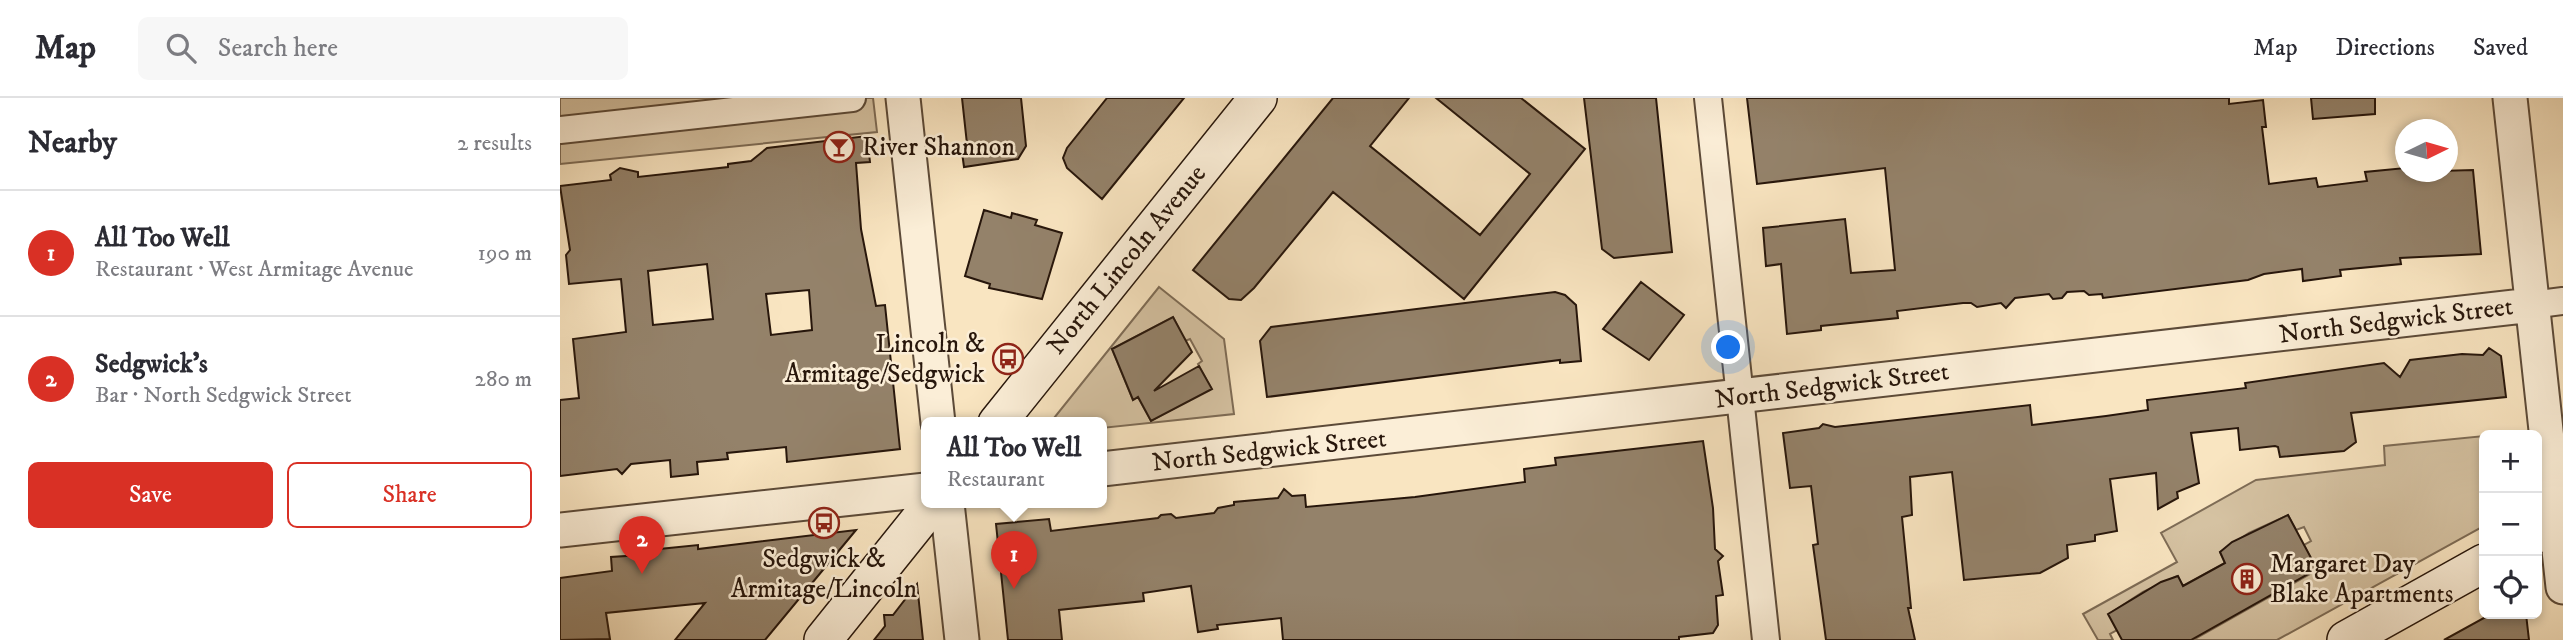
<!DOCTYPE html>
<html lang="en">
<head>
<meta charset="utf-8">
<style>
  :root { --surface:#fff; --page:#f7f7f7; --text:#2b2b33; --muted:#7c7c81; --line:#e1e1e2; --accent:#d93025 }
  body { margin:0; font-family:"IM FELL DW Pica",serif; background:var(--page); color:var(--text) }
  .controls { position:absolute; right:21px; bottom:21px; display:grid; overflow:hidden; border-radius:10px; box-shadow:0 4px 10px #0003 }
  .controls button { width:63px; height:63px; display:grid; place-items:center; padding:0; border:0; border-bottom:2px solid var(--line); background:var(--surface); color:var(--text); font:35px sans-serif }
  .compass { position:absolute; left:1835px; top:21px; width:63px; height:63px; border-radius:50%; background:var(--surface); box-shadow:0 4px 10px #0003; rotate:85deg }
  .you { position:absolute; left:1169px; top:250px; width:24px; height:24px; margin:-18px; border:5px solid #fff; border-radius:50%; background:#1a73e8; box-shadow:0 0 0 10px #1a73e833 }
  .badge { display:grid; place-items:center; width:46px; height:46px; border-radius:50%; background:var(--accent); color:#fff; font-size:23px; font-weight:700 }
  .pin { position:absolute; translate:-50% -58px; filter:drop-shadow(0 2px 4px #0008) }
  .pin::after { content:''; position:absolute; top:37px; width:24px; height:21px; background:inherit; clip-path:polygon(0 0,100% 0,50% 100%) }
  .popup { position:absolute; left:361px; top:319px; width:186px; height:91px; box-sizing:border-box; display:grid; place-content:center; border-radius:10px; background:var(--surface); filter:drop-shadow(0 2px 5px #0005); font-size:23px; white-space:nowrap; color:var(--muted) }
  .popup b { font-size:26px; color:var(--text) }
  .popup::after { content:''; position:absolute; left:50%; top:100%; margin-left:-14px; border:14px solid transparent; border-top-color:var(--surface) }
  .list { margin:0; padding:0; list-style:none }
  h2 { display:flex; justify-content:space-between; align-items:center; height:91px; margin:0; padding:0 28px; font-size:30px }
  h2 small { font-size:23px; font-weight:400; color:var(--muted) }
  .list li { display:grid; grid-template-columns:46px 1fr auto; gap:21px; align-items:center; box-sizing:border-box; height:126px; padding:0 28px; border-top:2px solid var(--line) }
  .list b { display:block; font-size:26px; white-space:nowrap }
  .list p { margin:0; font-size:23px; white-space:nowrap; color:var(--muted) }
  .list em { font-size:23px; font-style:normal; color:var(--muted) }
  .actions { display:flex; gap:14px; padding:21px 28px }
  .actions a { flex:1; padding:16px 0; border:2px solid var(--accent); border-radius:10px; text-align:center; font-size:24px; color:var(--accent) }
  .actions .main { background:var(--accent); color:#fff }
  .icon { flex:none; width:38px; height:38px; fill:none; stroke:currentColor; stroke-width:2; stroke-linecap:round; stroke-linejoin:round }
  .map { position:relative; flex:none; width:2003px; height:542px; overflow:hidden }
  header { display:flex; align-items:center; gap:42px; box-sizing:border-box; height:98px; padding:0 35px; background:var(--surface); border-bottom:2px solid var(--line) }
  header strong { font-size:33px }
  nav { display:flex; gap:38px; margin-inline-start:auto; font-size:24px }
  .search { width:490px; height:63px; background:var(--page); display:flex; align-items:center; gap:18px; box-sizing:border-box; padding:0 24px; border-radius:10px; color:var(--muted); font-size:26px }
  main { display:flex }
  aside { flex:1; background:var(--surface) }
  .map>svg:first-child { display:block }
  .green { fill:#d5c2a2; stroke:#7e6c56; stroke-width:2; fill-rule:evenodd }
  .building { fill:#94826a; stroke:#27160b; stroke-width:2; fill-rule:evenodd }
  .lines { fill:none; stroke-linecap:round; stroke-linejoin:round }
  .minor-casing { stroke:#5c4a38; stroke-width:30 }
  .tertiary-casing { stroke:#5c4a38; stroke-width:37 }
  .secondary-casing { stroke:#27160b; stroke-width:40 }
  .minor { stroke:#fbeed7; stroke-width:26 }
  .tertiary { stroke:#fbeed7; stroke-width:33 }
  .secondary { stroke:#fbeed7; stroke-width:37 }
  .labels { text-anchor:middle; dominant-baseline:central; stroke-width:5; stroke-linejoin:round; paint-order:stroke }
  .poi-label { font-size:26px; fill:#27160b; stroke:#fbeed7; text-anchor:start }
  .street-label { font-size:26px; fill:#27160b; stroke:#fbeed7 }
</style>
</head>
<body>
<header>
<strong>Map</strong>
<div class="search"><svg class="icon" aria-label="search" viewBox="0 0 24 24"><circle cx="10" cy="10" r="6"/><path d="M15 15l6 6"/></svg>Search here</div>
<nav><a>Map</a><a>Directions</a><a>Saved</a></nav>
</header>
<main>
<aside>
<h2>Nearby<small>2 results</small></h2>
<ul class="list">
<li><span class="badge">1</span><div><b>All Too Well</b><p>Restaurant · West Armitage Avenue</p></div><em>190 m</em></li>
<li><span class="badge">2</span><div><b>Sedgwick's</b><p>Bar · North Sedgwick Street</p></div><em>280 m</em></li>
</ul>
<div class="actions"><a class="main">Save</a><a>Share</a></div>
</aside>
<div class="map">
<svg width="2003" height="542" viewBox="0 0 2003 542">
  <rect width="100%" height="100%" fill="#f9e5c1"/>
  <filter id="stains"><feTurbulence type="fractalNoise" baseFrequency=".00286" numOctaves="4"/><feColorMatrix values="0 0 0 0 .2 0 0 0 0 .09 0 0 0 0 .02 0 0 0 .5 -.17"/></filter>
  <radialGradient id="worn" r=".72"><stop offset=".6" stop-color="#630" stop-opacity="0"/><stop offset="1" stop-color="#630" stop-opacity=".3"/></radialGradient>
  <path class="green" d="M 0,0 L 313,0 L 317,34 L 0,66 Z
    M 599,189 L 664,241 L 674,316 L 542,330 L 542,325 L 490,325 ZM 613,219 L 625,243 L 630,241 L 642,263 L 638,266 L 651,290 L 591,323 L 578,299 L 573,302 L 552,251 Z
    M 1924,338 L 1924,428 L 1717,542 L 1633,542 L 1757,472 L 1744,447 L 1751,443 L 1744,429 L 1736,432 L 1728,417 L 1689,435 L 1660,454 L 1665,465 L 1623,488 L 1617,478 L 1583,494 L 1549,516 L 1557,532 L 1550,536 L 1553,542 L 1538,542 L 1523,516 L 1617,464 L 1601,435 L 1696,382 L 1825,367 L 1824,348 Z"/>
  <path class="building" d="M 402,0 L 461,0 L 466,48 L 458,61 L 404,69 L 401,47 L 407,46 Z
    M 547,0 L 624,0 L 542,101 L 507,70 L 503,60 L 507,50 Z
    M 773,0 L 849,0 L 810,48 L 920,137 L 970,76 L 876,0 L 961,0 L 1025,51 L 904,201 L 773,94 L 694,190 L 681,202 L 669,201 L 633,172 Z
    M 1024,0 L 1096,0 L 1112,154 L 1054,160 L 1042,151 Z
    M 1187,0 L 1669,0 L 1669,6 L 1703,2 L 1706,29 L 1702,29 L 1709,86 L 1756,80 L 1758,89 L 1807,83 L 1805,74 L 1845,70 L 1845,74 L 1913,72 L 1921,156 L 1840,160 L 1841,166 L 1780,172 L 1781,178 L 1743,183 L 1742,171 L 1704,176 L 1688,182 L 1543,200 L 1542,196 L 1529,197 L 1524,193 L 1507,194 L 1502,200 L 1493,201 L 1489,196 L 1455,200 L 1446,210 L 1441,205 L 1417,209 L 1411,205 L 1403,205 L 1337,213 L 1338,220 L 1261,228 L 1261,232 L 1227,236 L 1221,166 L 1206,168 L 1203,130 L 1285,121 L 1291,175 L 1335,172 L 1325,70 L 1197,86 Z
    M 1751,0 L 1815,0 L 1815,16 L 1753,21 Z
    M 307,38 L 310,64 L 296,65 L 301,131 L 316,208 L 325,207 L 340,351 L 227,364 L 226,349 L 167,355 L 168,361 L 137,364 L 138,376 L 111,379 L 110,362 L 71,366 L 62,376 L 57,371 L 0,378 L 0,302 L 19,300 L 13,241 L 66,234 L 61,181 L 9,186 L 6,157 L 10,152 L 0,88 L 51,82 L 50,77 L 60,70 L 78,74 L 78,79 L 168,69 L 168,66 L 191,63 L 207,50 ZM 147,166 L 153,221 L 93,227 L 88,173 ZM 249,192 L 252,232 L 211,237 L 206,196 Z
    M 424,112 L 451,120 L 452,115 L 477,122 L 475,127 L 502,135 L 482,201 L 429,190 L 430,186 L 405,178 Z
    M 1081,184 L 1124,217 L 1089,262 L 1043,231 Z
    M 995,194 L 1005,197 L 1016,207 L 1021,263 L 1000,265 L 1000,262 L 707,299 L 700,243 L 711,229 Z
    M 613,219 L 632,254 L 594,293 L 639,268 L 652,291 L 591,323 L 578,299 L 573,302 L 552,251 Z
    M 1929,250 L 1941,258 L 1946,299 L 1791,315 L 1796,344 L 1784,353 L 1720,359 L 1718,349 L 1715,348 L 1680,352 L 1678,330 L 1631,335 L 1639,385 L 1617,394 L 1618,400 L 1598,411 L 1596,375 L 1550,381 L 1557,433 L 1535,437 L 1535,443 L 1507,447 L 1508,460 L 1480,475 L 1404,482 L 1392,374 L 1350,379 L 1352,417 L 1342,419 L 1351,510 L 1348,510 L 1355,542 L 1266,542 L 1253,447 L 1258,446 L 1251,388 L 1230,390 L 1223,335 L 1259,330 L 1263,326 L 1275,329 L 1470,307 L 1472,327 L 1546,318 L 1588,312 L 1587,302 L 1686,290 L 1685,285 L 1824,265 L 1840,279 L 1850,262 L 1902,256 L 1923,257 Z
    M 1143,343 L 1153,410 L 1155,451 L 1163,458 L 1158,463 L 1163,497 L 1156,498 L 1158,527 L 1153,535 L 1119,539 L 1119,542 L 723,542 L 721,520 L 657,527 L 658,531 L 638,534 L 631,488 L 583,495 L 584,503 L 499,512 L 502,542 L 448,542 L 436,426 L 489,421 L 491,433 L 598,420 L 601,417 L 611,416 L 616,420 L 654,415 L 658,410 L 674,407 L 674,404 L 718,400 L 724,391 L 732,398 L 745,397 L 746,409 L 855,399 L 965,384 L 964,371 L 996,367 L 995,360 Z
    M 1728,417 L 1757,471 L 1631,542 L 1562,542 L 1548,516 L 1601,484 L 1618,478 L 1623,488 L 1665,465 L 1660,454 L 1672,444 Z
    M 296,432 L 205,542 L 115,542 L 145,505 L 46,515 L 50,541 L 0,542 L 0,480 L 52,473 L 51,459 L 81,457 L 80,453 L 138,447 L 138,451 Z
    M 357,486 L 363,542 L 314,542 L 325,528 L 324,517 L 333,517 Z
    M 1931,516 L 1966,516 L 1969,542 L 1884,542 Z"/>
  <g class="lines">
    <g class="minor-casing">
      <path id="minor" d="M 1148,0 L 1206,542
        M 0,32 L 292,0
        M 1972,207 L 2003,203"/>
    </g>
    <g class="tertiary-casing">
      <path id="tertiary" d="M 343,0 L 378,325
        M 1950,0 L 2003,489
        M 542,371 L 1972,207
        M 387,405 L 402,542
        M 0,432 L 366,392"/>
    </g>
    <g class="secondary-casing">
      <path id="secondary" d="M 437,325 L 698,0
        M 1977,436 L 2003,422
        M 263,542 L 373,405
        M 1786,542 L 1924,465"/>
    </g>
    <use href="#minor" class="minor"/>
    <use href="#tertiary" class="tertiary"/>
    <use href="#secondary" class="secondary"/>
  </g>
  <defs>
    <g id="bar-ring" transform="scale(1.575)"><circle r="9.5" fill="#fbeed7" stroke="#8f2418" stroke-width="1.5"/><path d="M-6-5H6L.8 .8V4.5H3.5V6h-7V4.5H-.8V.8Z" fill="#8f2418"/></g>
    <g id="bus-ring" transform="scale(1.575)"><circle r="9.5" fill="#fbeed7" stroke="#8f2418" stroke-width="1.5"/><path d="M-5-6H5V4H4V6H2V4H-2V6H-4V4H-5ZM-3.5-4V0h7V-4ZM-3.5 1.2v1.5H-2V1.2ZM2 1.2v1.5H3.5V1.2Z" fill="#8f2418"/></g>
    <g id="building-ring" transform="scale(1.575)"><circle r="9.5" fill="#fbeed7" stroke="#8f2418" stroke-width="1.5"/><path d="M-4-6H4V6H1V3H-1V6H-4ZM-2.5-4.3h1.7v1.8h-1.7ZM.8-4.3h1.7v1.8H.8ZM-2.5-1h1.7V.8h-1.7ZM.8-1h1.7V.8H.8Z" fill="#8f2418"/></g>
  </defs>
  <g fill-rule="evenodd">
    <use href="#bar-ring" x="279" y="49"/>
    <use href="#bus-ring" x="448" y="261"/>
    <use href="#bus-ring" x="264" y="425"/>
    <use href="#building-ring" x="1687" y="481"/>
  </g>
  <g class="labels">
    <g class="poi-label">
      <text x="302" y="49">River Shannon</text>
      <text x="425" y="246" text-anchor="end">Lincoln &amp;<tspan x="425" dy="30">Armitage/Sedgwick</tspan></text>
      <text x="264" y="461" text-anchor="middle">Sedgwick &amp;<tspan x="264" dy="30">Armitage/Lincoln</tspan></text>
      <text x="1710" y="466">Margaret Day<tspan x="1710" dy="30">Blake Apartments</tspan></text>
    </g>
    <g class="street-label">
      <text transform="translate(567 162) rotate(-51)">North Lincoln Avenue</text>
      <text transform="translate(1836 223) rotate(-7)">North Sedgwick Street</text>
      <text transform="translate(1272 288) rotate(-7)">North Sedgwick Street</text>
      <text transform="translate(709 353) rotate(-6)">North Sedgwick Street</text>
    </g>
  </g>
  <rect width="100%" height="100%" filter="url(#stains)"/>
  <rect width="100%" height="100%" fill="url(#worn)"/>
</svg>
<div class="controls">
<button>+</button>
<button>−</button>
<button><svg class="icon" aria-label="locate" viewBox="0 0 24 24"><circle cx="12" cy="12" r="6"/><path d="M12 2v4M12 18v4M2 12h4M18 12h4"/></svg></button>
</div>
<svg class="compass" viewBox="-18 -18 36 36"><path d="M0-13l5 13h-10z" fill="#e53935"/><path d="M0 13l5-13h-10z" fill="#7c7c81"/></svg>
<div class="you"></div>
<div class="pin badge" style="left:454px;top:491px">1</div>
<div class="popup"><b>All Too Well</b>Restaurant</div>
<div class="pin badge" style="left:82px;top:476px">2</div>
</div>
</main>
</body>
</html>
